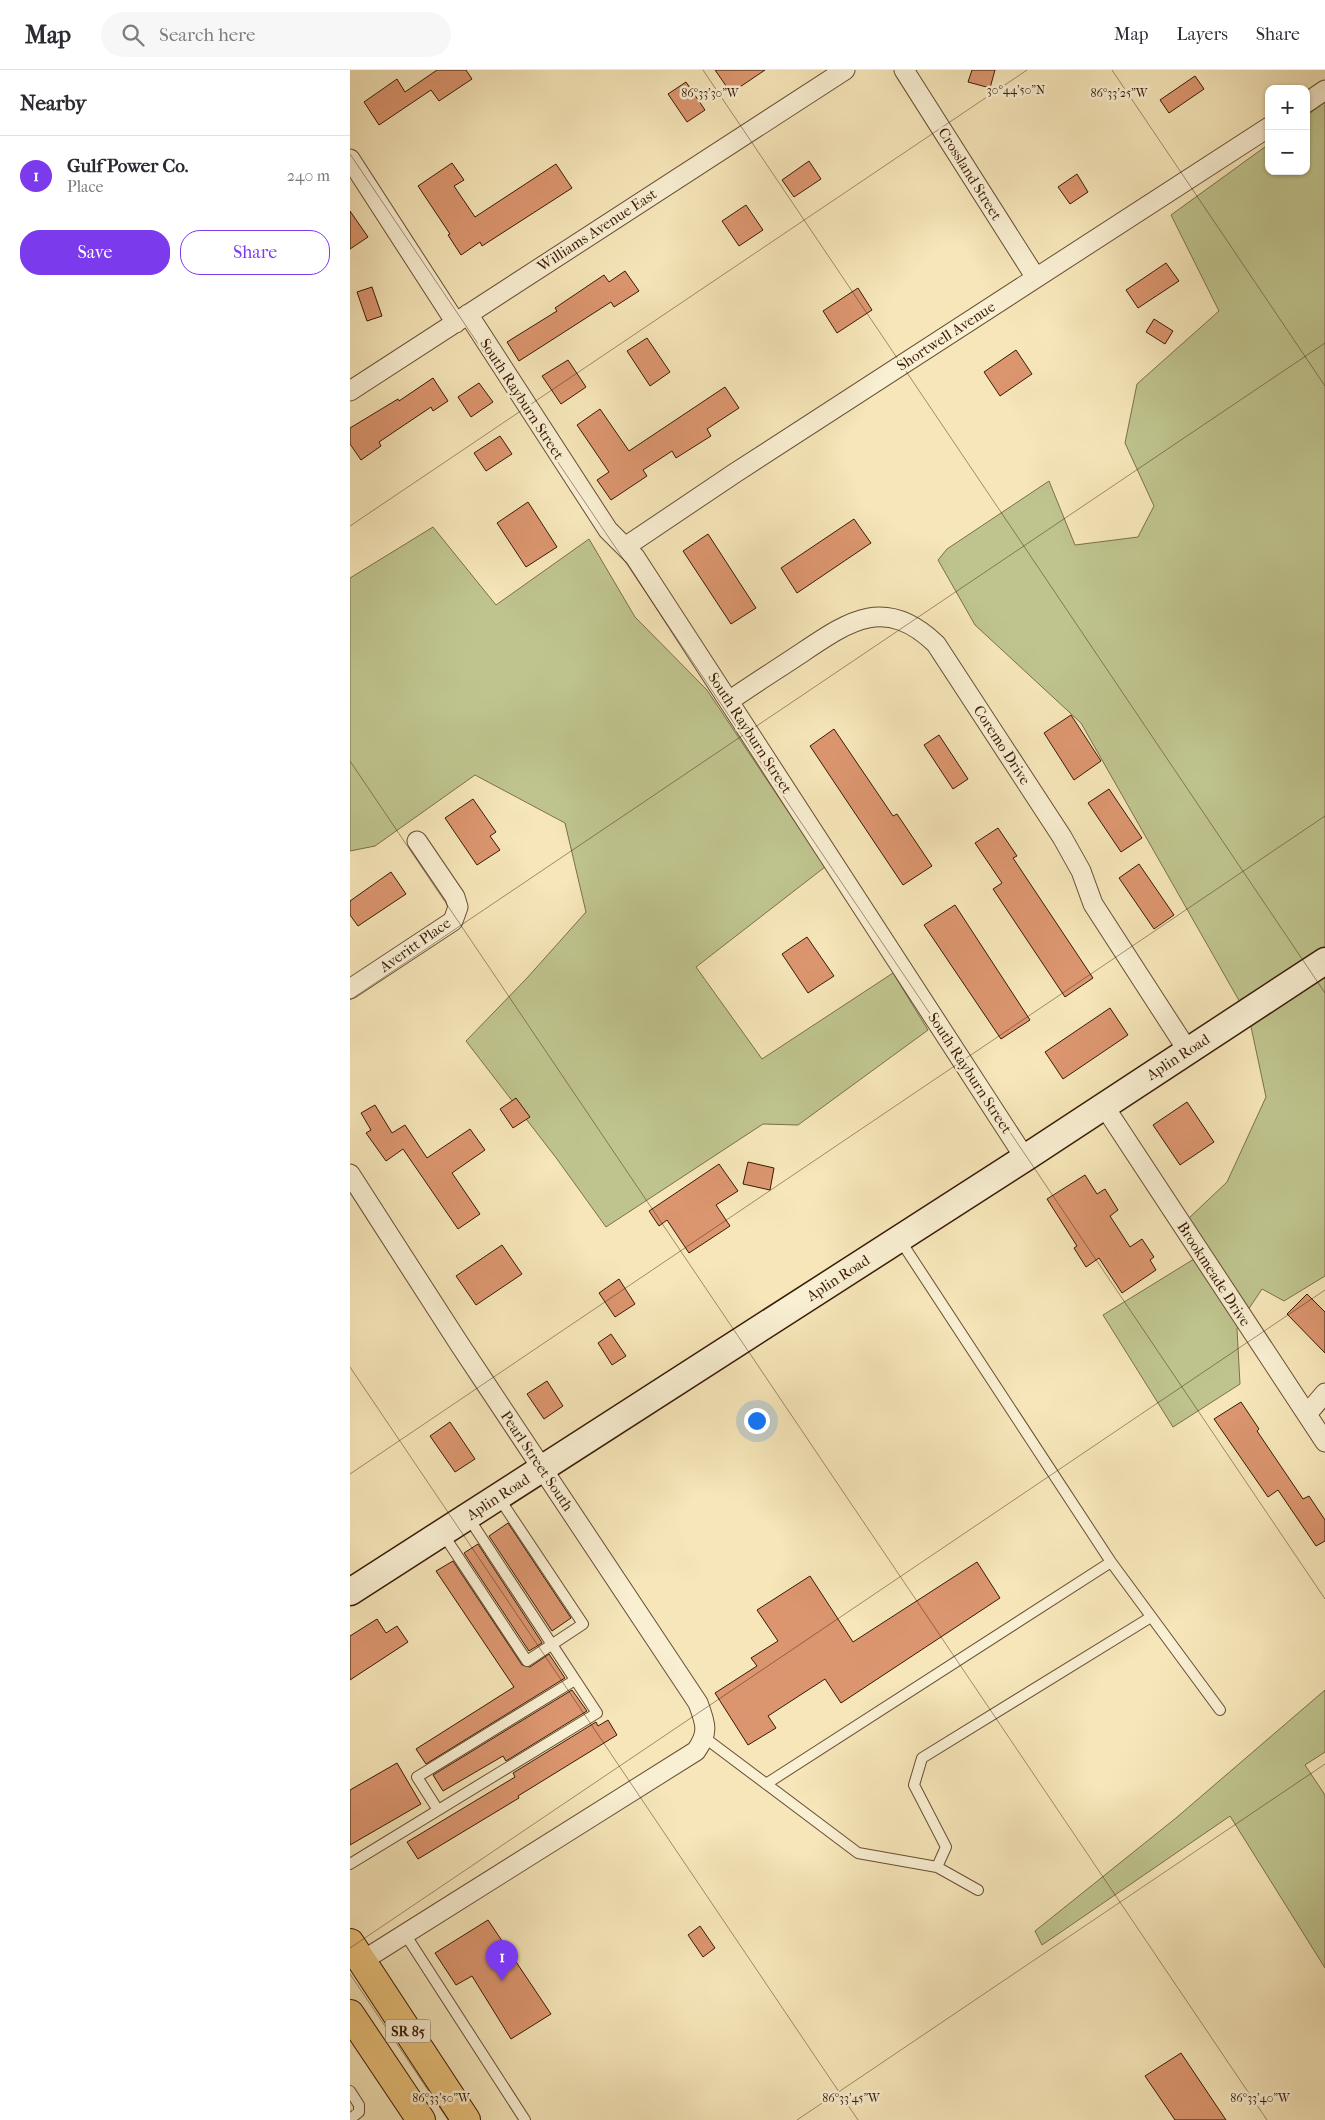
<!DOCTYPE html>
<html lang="en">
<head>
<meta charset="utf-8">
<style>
  :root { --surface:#fff; --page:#f7f7f7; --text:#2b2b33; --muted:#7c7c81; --line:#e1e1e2; --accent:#7c3aed }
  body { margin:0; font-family:"IM FELL French Canon",serif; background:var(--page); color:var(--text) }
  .controls { position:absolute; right:15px; top:15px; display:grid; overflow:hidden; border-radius:10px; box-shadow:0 1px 4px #0004 }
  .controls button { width:45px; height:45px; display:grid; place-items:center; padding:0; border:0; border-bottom:1px solid var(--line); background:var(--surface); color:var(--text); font:25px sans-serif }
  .you { position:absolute; left:406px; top:1350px; width:18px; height:18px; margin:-12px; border:4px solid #fff; border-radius:50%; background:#1a73e8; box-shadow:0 0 0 8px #1a73e833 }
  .badge { display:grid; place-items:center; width:32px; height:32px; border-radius:50%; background:var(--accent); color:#fff; font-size:16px; font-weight:700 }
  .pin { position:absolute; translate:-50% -41px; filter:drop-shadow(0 1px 2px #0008) }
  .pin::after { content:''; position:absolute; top:26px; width:18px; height:15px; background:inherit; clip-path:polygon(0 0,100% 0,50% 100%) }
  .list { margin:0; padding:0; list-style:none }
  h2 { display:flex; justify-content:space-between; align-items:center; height:65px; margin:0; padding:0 20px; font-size:21px }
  h2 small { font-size:16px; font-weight:400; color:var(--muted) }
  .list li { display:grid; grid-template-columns:32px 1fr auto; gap:15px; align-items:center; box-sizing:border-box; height:80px; padding:0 20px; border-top:1px solid var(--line) }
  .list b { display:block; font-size:19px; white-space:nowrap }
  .list p { margin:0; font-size:16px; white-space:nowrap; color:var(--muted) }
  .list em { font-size:16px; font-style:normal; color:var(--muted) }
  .actions { display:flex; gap:10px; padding:15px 20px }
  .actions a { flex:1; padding:11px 0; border:1px solid var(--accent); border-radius:20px; text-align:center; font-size:18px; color:var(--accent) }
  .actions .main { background:var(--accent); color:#fff }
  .icon { flex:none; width:28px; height:28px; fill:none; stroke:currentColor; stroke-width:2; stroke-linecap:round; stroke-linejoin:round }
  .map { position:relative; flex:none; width:975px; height:2050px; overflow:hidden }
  header { display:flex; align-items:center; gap:30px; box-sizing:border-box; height:70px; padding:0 25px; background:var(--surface); border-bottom:1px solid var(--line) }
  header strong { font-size:24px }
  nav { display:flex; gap:28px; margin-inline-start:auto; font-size:18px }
  .search { width:350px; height:45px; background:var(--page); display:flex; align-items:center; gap:12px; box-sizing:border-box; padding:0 18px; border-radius:28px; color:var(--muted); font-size:19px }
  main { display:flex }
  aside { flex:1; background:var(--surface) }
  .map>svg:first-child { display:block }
  .green { fill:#bfc48e; stroke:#7c6f4a }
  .building { fill:#dc966f; stroke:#391a06 }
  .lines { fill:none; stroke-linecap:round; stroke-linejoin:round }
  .lane-casing { stroke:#684d33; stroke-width:12 }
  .street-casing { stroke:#684d33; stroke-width:21 }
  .secondary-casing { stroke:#391a06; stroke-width:29 }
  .primary-casing { stroke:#391a06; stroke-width:30 }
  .lane { stroke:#f9efd2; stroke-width:10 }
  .street { stroke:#f9efd2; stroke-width:19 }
  .secondary { stroke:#f9efd2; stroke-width:26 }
  .primary { stroke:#ebc37c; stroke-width:28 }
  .ticks { fill:none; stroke:#391a06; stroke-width:1; stroke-opacity:0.45 }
  .labels { text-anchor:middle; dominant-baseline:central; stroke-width:5; stroke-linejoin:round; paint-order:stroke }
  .shield { fill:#f9efd2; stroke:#735a43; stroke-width:1 }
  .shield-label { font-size:14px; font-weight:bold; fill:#391a06 }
  .street-label { font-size:15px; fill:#391a06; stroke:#f9efd2 }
  .ticks-label { font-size:12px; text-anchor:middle; fill:#391a06; stroke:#f9efd2; stroke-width:5; stroke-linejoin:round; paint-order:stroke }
</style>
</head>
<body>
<header>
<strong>Map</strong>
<div class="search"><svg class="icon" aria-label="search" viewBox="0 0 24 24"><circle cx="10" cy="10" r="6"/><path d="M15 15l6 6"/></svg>Search here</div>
<nav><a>Map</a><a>Layers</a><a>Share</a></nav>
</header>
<main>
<aside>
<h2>Nearby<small></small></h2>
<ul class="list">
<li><span class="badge">1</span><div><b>Gulf Power Co.</b><p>Place</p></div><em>240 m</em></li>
</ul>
<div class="actions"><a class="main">Save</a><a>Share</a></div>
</aside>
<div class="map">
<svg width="975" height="2050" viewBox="0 0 975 2050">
  <rect width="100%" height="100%" fill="#f6e6b9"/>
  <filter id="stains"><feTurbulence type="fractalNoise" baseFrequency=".004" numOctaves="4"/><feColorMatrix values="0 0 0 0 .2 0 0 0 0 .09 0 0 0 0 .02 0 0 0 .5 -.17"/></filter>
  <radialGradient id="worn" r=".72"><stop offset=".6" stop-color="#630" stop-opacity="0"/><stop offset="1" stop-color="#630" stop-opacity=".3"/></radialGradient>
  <path class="green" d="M 975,32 L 975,879 L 891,934 L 731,653 L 625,555 L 588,490 L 597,479 L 699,411 L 725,475 L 788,467 L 804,436 L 775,373 L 787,314 L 869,241 L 821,145 L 919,74 L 919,101 L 956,101 L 956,46 Z
    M 83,457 L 146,535 L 239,469 L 285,547 L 357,620 L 475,797 L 346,897 L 412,989 L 543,903 L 578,960 L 448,1055 L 413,1054 L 256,1157 L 207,1089 L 116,971 L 177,908 L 236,842 L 215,753 L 125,705 L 25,776 L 0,781 L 0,508 Z
    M 975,903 L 975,1206 L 934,1231 L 912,1219 L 898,1240 L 838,1149 L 877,1112 L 916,1027 L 900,952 Z
    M 844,1189 L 888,1256 L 887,1259 L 890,1314 L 823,1357 L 753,1245 Z
    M 975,1620 L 975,1682 L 955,1695 L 975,1725 L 975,1898 L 880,1746 L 692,1875 L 685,1861 L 826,1748 Z"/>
  <path class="building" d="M 87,0 L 116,0 L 122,9 L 89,31 L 81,20 L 29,55 L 14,32 L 47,9 L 55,22 Z
    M 365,0 L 415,0 L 381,23 Z
    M 622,0 L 645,0 L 640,18 L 618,12 Z
    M 845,6 L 854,19 L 819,43 L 810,30 Z
    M 336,12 L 355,40 L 337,52 L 318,24 Z
    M 459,91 L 471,109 L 444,127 L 432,110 Z
    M 102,93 L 114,110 L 104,116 L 125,147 L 206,94 L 222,118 L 132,176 L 130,172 L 111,185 L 98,165 L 100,164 L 68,116 Z
    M 727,104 L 738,122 L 720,134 L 708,117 Z
    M 396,135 L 413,160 L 389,176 L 372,151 Z
    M 0,141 L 18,167 L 0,179 Z
    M 816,193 L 829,211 L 788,238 L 776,220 Z
    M 275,201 L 289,221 L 264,237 L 261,232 L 169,291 L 157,272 L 207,241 L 205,238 L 254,205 L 259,212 Z
    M 22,217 L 32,246 L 17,251 L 7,222 Z
    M 508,218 L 522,240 L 487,263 L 473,241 Z
    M 804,249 L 823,261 L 815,274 L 796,262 Z
    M 297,268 L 320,302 L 300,316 L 277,281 Z
    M 666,280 L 682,304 L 650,326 L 634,302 Z
    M 218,290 L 236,317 L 211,334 L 192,306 Z
    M 83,308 L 98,331 L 83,341 L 81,337 L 29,372 L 31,376 L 11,390 L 0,374 L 0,358 L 48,329 L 49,331 Z
    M 129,313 L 143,332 L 121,347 L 108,327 Z
    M 375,317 L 389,338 L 357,359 L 361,366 L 326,388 L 322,381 L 293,400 L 297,406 L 261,430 L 247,410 L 259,402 L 227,355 L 250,339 L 279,381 Z
    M 150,366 L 162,384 L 136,401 L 124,383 Z
    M 178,432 L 207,477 L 176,497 L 147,453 Z
    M 504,449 L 521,473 L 447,523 L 431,498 Z
    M 358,464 L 406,538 L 381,554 L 333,481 Z
    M 721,645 L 751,691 L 724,710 L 694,663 Z
    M 484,659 L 543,746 L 547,744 L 582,796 L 553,815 L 460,676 Z
    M 589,665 L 618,709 L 603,719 L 574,675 Z
    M 759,719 L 792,768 L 771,782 L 738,733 Z
    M 123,729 L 146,762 L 140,766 L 150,780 L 127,795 L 95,748 Z
    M 648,758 L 667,786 L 663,788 L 743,908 L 715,927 L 643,819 L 652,813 L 625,773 Z
    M 789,794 L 824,845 L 804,859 L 769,808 Z
    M 41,802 L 56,824 L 8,856 L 0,845 L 0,831 Z
    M 605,835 L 680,950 L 651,969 L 574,855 Z
    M 457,867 L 484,906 L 458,923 L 432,884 Z
    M 760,938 L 778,965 L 713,1009 L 695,982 Z
    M 166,1028 L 180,1047 L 163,1058 L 150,1039 Z
    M 837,1032 L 864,1072 L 830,1095 L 803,1055 Z
    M 25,1035 L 42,1063 L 55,1055 L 77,1088 L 120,1059 L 135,1080 L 102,1103 L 130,1144 L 108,1159 L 53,1079 L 36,1091 L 16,1063 L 21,1060 L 11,1043 Z
    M 398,1092 L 424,1098 L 420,1120 L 393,1114 Z
    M 369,1094 L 388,1121 L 366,1135 L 380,1156 L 339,1183 L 317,1150 L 309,1156 L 299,1141 Z
    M 735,1105 L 747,1124 L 755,1119 L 768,1140 L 760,1146 L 780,1177 L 792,1169 L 804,1187 L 800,1190 L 806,1200 L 772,1223 L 749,1188 L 736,1197 L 724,1178 L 727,1176 L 697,1129 Z
    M 152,1175 L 172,1204 L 126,1235 L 106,1206 Z
    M 269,1209 L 285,1234 L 265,1247 L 249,1223 Z
    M 957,1224 L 975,1242 L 975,1283 L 937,1244 Z
    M 261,1264 L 276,1286 L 262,1295 L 248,1273 Z
    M 197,1311 L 213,1336 L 194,1349 L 177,1324 Z
    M 891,1332 L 909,1359 L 907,1361 L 953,1429 L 959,1426 L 975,1450 L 975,1471 L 966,1476 L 928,1420 L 918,1427 L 864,1349 Z
    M 100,1352 L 125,1389 L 105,1402 L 80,1366 Z
    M 158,1453 L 221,1548 L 202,1561 L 139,1466 Z
    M 128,1474 L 191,1571 L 192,1573 L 179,1581 L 114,1483 Z
    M 103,1491 L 172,1595 L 180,1597 L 199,1584 L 215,1608 L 76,1694 L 66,1679 L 164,1617 L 86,1501 Z
    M 627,1492 L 650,1528 L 491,1633 L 475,1609 L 418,1646 L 426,1658 L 398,1675 L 365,1623 L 407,1596 L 401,1588 L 428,1571 L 407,1540 L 460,1506 L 503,1572 Z
    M 27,1549 L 36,1563 L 47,1556 L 58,1572 L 0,1610 L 0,1566 Z
    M 222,1620 L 237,1641 L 156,1691 L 153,1686 L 93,1721 L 83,1705 Z
    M 258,1650 L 267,1665 L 168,1726 L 169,1728 L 68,1789 L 57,1772 L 165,1707 L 163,1703 L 246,1652 L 248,1656 Z
    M 47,1693 L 71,1734 L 0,1775 L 0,1720 Z
    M 138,1850 L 201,1944 L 161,1969 L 122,1906 L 106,1915 L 85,1883 Z
    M 350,1856 L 365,1878 L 353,1887 L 338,1865 Z
    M 831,1983 L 876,2050 L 825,2050 L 795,2006 Z"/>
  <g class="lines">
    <g class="lane-casing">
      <path id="lane" d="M 550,1170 L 761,1492 L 870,1640
        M 93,1464 L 177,1591 L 233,1554 L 149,1428
        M 355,1668 L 508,1783 L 587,1797 L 628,1820
        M 416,1714 L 761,1492
        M 88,1740 L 67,1707 L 225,1610
        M 0,1794 L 247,1643 L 118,1447
        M 587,1797 L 596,1777 L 564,1715 L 572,1688 L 801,1547
        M 55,1864 L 175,2050
        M 0,2021 L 9,2035 L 9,2042 L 0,2049"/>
    </g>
    <g class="street-casing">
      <path id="street" d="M 554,0 L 686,208
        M 956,33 L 975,20
        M 0,89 L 106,253
        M 118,244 L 258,460 L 285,487 L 675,1088
        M 0,321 L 495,0
        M 275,477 L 385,403 L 919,57
        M 379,631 C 402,615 426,600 450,584 C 499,551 535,525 586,574 L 712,767 L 731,801 L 743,834 L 838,981
        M 0,919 L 103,851 L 108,837 L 105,827 L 67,771
        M 754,1036 L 975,1372
        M 0,1104 L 110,1275 L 348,1633 C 356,1654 359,1663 346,1681 L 12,1891
        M 957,1344 L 975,1323"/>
    </g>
    <g class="secondary-casing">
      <path id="secondary" d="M 0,1522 L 675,1088 L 975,891"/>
    </g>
    <g class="primary-casing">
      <path id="primary" d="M 0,1873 L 116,2050
        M 0,1944 L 71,2050"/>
    </g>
    <use href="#lane" class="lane"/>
    <use href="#street" class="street"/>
    <use href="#secondary" class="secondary"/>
    <use href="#primary" class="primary"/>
  </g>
  <path class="ticks" d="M 353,0 L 975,923M 762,0 L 975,316M 0,84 L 975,1529M 0,456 L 677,0M 0,691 L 917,2050M 0,930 L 975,273M 0,1297 L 508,2050M 0,1404 L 975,746M 0,1878 L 975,1220M 0,1904 L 98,2050M 447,2050 L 975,1694"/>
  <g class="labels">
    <rect class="shield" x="35.5" y="1949.5" width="45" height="23" rx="4"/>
    <g class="shield-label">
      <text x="58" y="1961">SR 85</text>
    </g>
    <g class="street-label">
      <text transform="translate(620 104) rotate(58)">Crossland Street</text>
      <text transform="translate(247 160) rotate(-33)">Williams Avenue East</text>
      <text transform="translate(596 266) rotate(-33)">Shortwell Avenue</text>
      <text transform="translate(172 329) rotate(57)">South Rayburn Street</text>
      <text transform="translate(400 663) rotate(57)">South Rayburn Street</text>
      <text transform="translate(652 675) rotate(57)">Coremo Drive</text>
      <text transform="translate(65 875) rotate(-35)">Averitt Place</text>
      <text transform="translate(828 987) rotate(-33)">Aplin Road</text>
      <text transform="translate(620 1003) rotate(57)">South Rayburn Street</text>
      <text transform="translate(864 1204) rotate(57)">Brookmeade Drive</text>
      <text transform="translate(488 1208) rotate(-33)">Aplin Road</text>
      <text transform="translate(187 1391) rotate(56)">Pearl Street South</text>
      <text transform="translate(148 1427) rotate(-33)">Aplin Road</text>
    </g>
  </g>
  <g class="ticks-label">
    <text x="666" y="24">30°44'50"N</text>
    <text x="360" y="27">86°33'30"W</text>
    <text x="769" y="27">86°33'25"W</text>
    <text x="91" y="2032">86°33'50"W</text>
    <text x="501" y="2032">86°33'45"W</text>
    <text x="910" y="2032">86°33'40"W</text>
  </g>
  <rect width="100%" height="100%" filter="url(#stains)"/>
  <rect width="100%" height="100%" fill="url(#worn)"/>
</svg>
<div class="controls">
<button>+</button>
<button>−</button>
</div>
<div class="you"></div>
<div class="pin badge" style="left:152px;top:1911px">1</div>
</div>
</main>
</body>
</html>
